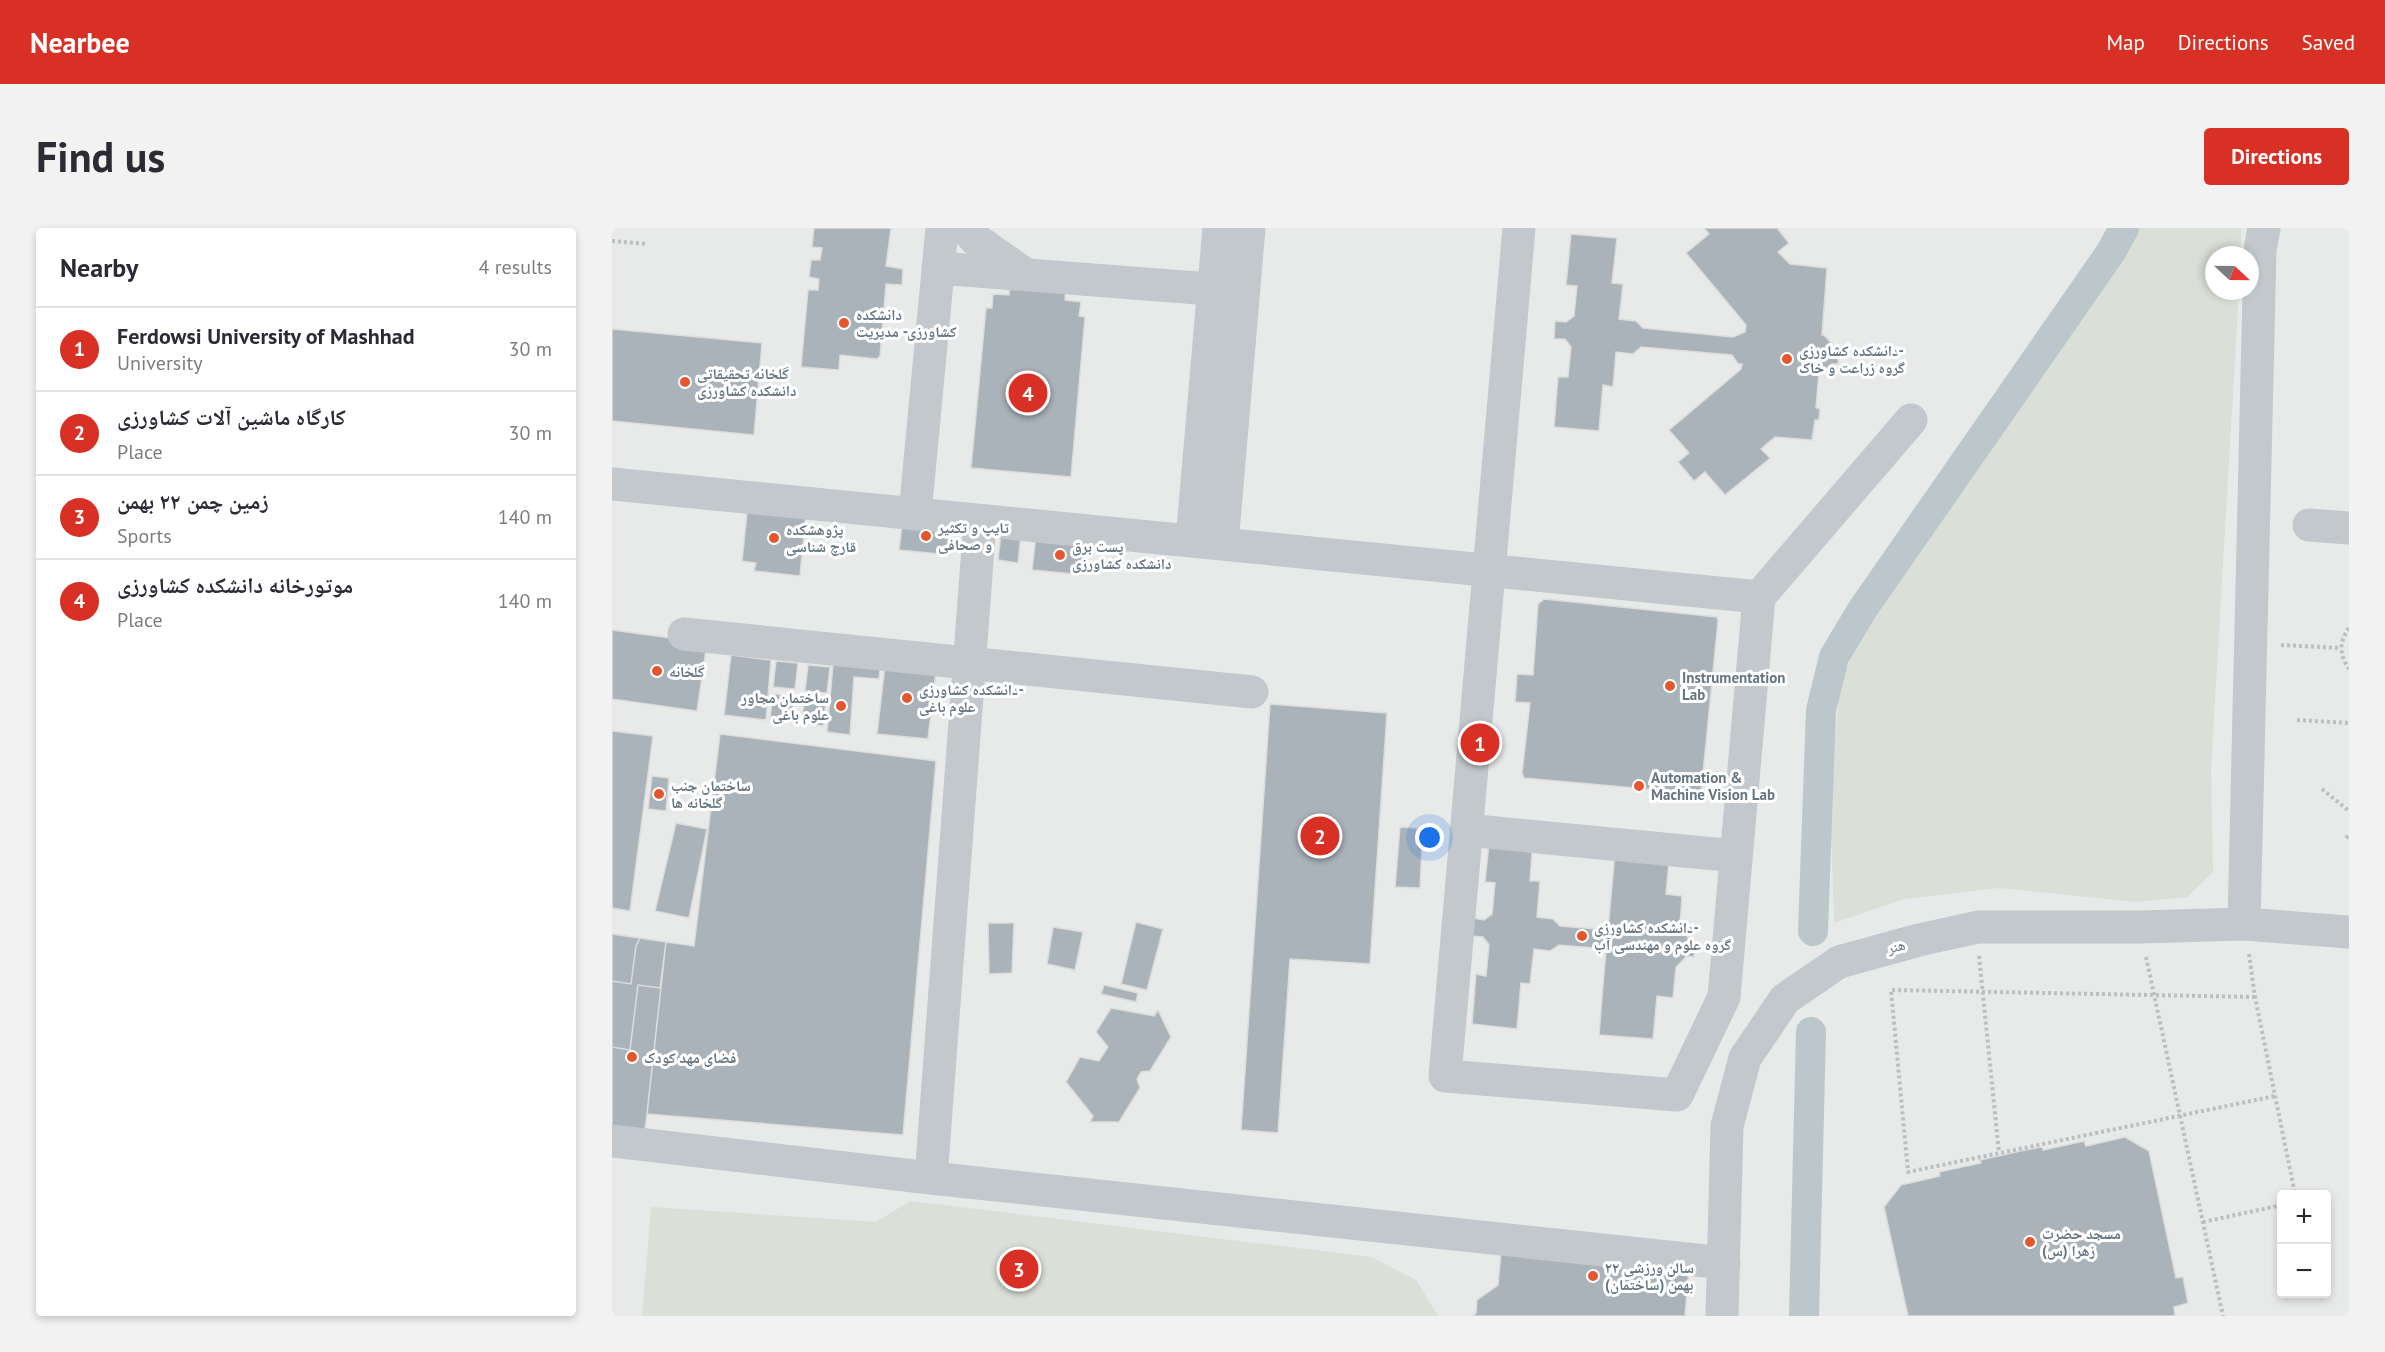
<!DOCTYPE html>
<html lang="en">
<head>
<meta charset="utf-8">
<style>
  :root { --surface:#fff; --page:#f2f2f3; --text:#2b2b33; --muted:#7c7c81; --line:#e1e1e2; --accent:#d93025 }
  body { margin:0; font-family:"PT Sans","Noto Naskh Arabic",sans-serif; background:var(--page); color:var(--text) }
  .controls { position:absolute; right:18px; bottom:18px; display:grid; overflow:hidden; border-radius:6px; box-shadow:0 3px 9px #0003 }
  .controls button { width:54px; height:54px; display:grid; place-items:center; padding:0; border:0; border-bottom:2px solid var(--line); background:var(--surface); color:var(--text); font:30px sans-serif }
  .compass { position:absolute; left:1593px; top:18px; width:54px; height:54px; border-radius:50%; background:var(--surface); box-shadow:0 3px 9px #0003; rotate:112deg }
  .you { position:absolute; left:818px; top:610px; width:21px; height:21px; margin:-15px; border:4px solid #fff; border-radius:50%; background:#1a73e8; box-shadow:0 0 0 9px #1a73e833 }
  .badge { display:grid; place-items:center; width:39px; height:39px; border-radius:50%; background:var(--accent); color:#fff; font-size:20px; font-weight:700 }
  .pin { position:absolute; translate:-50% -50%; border:3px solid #fff; box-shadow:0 2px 6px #0006 }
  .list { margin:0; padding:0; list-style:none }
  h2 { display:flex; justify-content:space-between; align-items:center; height:78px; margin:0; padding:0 24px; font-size:26px }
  h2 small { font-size:20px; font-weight:400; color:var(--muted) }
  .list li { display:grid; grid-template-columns:39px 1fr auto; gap:18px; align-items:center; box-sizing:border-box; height:84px; padding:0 24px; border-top:2px solid var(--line) }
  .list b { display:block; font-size:22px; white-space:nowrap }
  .list p { margin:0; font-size:20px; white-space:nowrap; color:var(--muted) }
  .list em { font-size:20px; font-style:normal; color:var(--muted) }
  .map { position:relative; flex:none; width:1737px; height:1088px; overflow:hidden; border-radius:6px }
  header { display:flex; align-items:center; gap:36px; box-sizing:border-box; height:84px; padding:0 30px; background:var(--accent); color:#fff }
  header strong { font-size:28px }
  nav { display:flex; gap:33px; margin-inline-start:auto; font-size:21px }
  .intro { display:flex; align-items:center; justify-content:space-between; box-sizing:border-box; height:144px; padding:0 36px }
  h1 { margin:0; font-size:42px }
  .button { padding:15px 27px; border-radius:6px; background:var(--accent); color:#fff; font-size:21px; font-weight:700 }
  main { display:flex; gap:36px; padding:0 36px }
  aside { flex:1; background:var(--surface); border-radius:6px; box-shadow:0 3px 9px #0003 }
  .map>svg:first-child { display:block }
  .built { fill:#e8e9e9; fill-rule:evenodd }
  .green { fill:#dadfd7 }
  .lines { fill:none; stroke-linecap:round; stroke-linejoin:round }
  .canal { stroke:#bbc7cb; stroke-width:30 }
  .building { fill:#aab3b9; stroke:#dcdcda; stroke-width:1.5 }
  .path { stroke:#bbbfc2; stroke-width:4; stroke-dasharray:3 3; stroke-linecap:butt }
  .minor { stroke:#c3c8cc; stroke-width:33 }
  .poi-dot { fill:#e4572e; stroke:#fff; stroke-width:2 }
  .labels { text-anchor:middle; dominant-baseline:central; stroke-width:6; stroke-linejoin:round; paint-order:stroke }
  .poi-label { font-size:15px; font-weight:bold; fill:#657683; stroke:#fff; text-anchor:start }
  .street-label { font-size:15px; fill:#657683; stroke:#fff }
</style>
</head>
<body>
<header>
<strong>Nearbee</strong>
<nav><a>Map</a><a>Directions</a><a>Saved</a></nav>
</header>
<div class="intro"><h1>Find us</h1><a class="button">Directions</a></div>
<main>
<aside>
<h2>Nearby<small>4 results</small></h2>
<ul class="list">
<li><span class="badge">1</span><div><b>Ferdowsi University of Mashhad</b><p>University</p></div><em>30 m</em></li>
<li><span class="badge">2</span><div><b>کارگاه ماشین آلات کشاورزی</b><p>Place</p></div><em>30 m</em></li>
<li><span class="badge">3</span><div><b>زمین چمن ۲۲ بهمن</b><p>Sports</p></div><em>140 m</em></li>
<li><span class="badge">4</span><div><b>موتورخانه دانشکده کشاورزی</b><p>Place</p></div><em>140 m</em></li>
</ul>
</aside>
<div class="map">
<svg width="1737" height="1088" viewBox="0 0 1737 1088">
  <rect width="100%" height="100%" fill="#fafaf8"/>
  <path class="built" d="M 0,0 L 1737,0 L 1737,1088 L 0,1088 ZM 1602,27 L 1638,27 L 1638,63 L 1602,63 ZM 1670,966 L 1714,966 L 1714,1066 L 1670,1066 Z"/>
  <path class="green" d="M 1520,0 L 1629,0 L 1629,27 L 1602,27 L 1602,63 L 1627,63 L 1599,541 L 1601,644 L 1575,669 L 1524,674 L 1387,660 L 1292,671 L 1222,695 L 1218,569 L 1228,455 L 1261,382 L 1366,239 L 1499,43 Z
    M 298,973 L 759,1029 L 804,1052 L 826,1088 L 30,1088 L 39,979 L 264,994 Z"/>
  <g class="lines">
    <path class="canal" d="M 1201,703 L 1209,482 L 1222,429 L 1250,382 L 1499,24 L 1512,0
      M 1192,1088 L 1199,804"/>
  </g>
  <path class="building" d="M 202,0 L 279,0 L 274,38 L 291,41 L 290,57 L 274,56 L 268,128 L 265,131 L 228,127 L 227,142 L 189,139 L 196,62 L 206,62 L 207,51 L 197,49 L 199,32 L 208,32 L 210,20 L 200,19 Z
    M 1092,0 L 1165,0 L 1177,15 L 1166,24 L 1178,36 L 1215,40 L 1210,107 L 1212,107 L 1222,118 L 1227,119 L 1226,136 L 1220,136 L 1209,146 L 1207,144 L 1204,180 L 1208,181 L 1207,192 L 1203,192 L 1200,212 L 1163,209 L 1149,221 L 1158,230 L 1156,232 L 1113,267 L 1093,244 L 1082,253 L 1066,234 L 1077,225 L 1057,202 L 1129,141 L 1130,136 L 1126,136 L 1120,127 L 1029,119 L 1021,126 L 1004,124 L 1001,159 L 991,157 L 987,203 L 942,199 L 946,149 L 956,149 L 959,119 L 953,111 L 942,111 L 943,93 L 954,94 L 962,88 L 965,58 L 954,57 L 959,6 L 1005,10 L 1000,55 L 1011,56 L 1007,91 L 1024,93 L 1031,100 L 1121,109 L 1133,104 L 1134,97 L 1074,25 L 1097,6 Z
    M 398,55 L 454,60 L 453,72 L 469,74 L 467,88 L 473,89 L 459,249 L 359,240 L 374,80 L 380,80 L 381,66 L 397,67 Z
    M 0,101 L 150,115 L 142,207 L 0,193 Z
    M 194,283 L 188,348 L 142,343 L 144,335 L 130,333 L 135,285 Z
    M 291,288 L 341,294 L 338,327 L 287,322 Z
    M 389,305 L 409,307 L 406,335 L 386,332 Z
    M 424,307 L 475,313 L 471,347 L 420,342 Z
    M 932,371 L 1105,389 L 1106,393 L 1089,566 L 912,550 L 910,545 L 918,475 L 903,474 L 905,446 L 921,447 L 926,376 Z
    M 0,402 L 95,415 L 85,483 L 0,471 Z
    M 222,425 L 269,430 L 267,451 L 242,449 L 238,507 L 215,504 Z
    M 119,427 L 159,432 L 154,492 L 112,487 Z
    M 274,429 L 325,434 L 316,511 L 265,506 Z
    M 164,433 L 186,435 L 183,461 L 161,459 Z
    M 196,437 L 218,439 L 215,465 L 193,463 Z
    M 161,466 L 183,468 L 180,494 L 158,491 Z
    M 193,470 L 214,473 L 211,498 L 189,495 Z
    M 658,476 L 775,485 L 758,736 L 678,731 L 666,905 L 629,902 Z
    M 0,503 L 41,508 L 18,683 L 0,680 Z
    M 108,506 L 324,533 L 291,907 L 35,886 L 54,714 L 82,718 Z
    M 40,548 L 57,550 L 54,583 L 36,581 Z
    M 64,595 L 95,601 L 77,690 L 43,683 Z
    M 788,599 L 805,600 L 804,616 L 810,616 L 808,660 L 783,659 Z
    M 878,605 L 921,610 L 918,653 L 928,653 L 925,689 L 941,691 L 948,698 L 996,702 L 1003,624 L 1058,623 L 1054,666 L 1070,668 L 1068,698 L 1077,711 L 1083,711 L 1082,729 L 1075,728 L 1064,739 L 1061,770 L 1045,768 L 1041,811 L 987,807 L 994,721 L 947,717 L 938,723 L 922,721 L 918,756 L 909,755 L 905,801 L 860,796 L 864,746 L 874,748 L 877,717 L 871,709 L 860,708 L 861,690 L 872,692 L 880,686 L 883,655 L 873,654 Z
    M 524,694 L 551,701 L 535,762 L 509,756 Z
    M 376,695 L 402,695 L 400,745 L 377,746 Z
    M 441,699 L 471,704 L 463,742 L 435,736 Z
    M 0,706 L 54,714 L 33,903 L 0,898 Z
    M 28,710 L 54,714 L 48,760 L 26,757 L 18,822 L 0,819 L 0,753 L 19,756 L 24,718 Z
    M 492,757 L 526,765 L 524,774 L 489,766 Z
    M 499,780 L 542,788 L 546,782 L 559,809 L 538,843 L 529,844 L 525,851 L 528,860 L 507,894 L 478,894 L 481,888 L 454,854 L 468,829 L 487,833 L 496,819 L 484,804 Z
    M 1513,909 L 1537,923 L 1564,1050 L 1571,1049 L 1576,1075 L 1562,1079 L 1563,1088 L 1296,1088 L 1272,979 L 1289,957 L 1328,948 L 1327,944 L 1369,935 L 1368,932 L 1413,922 L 1430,919 L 1431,922 L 1472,913 L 1474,918 Z
    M 889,1024 L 1077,1040 L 1073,1088 L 860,1088 L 864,1085 L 865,1072 L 886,1057 Z"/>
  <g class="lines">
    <path class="path" d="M 0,13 L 35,16
      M 1737,400 C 1727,414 1727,426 1737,441
      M 1669,417 L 1728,420
      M 1685,492 L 1737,495
      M 1710,561 L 1737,583
      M 1734,610 L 1737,607
      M 1637,726 L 1643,769 L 1683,966
      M 1367,728 L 1387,925
      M 1534,729 L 1611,1088
      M 1643,769 L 1279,762 L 1296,944 L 1663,868
      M 1591,994 L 1670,977"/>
    <path class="minor" d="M 354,0 L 363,11 L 413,46
      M 907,0 L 833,848 L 1065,867 L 1112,769 L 1147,369 L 1299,192
      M 326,40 L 624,63
      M 0,256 L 1147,369
      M 303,286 L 330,0
      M 1697,297 L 1737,300
      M 580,313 L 607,0
      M 610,316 L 637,0
      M 72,406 L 640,464
      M 854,602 L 1124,628
      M 1632,696 L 1648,22 L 1652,0
      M 0,913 L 319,950 L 1112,1035
      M 319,950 L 368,293
      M 1110,1088 L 1115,898 L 1133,830 L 1173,771 L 1227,734 L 1307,712 L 1366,699 L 1528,699 L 1632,696 L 1737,704"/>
  </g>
  <g class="poi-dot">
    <circle cx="232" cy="95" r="6"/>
    <circle cx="1175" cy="131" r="6"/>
    <circle cx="73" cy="154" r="6"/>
    <circle cx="314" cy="308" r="6"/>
    <circle cx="162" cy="310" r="6"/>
    <circle cx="448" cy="327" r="6"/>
    <circle cx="45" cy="443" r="6"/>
    <circle cx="1058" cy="458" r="6"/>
    <circle cx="295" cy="470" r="6"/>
    <circle cx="229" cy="478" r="6"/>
    <circle cx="1027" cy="558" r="6"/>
    <circle cx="47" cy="566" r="6"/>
    <circle cx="970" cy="708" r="6"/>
    <circle cx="20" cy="829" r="6"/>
    <circle cx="1418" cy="1014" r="6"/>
    <circle cx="981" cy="1048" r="6"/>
  </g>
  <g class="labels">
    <g class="poi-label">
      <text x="244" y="86">دانشکده<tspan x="244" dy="17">کشاورزی- مدیریت</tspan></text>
      <text x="1187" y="122">دانشکده کشاورزی-<tspan x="1187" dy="17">گروه زراعت و خاک</tspan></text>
      <text x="85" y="145">گلخانه تحقیقاتی<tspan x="85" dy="17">دانشکده کشاورزی</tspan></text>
      <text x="326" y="299">تایپ و تکثیر<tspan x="326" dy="17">و صحافی</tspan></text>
      <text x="174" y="301">پژوهشکده<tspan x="174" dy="17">قارچ شناسی</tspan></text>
      <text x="460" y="318">پست برق<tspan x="460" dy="17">دانشکده کشاورزی</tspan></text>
      <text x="57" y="443">گلخانه</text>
      <text x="1070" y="449">Instrumentation<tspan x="1070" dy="17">Lab</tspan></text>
      <text x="307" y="461">دانشکده کشاورزی-<tspan x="307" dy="17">علوم باغی</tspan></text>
      <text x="217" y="469" text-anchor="end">ساختمان مجاور<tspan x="217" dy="17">علوم باغی</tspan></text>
      <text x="1039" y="549">Automation &amp;<tspan x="1039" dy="17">Machine Vision Lab</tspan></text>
      <text x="59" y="557">ساختمان جنب<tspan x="59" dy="17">گلخانه ها</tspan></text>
      <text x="982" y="699">دانشکده کشاورزی-<tspan x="982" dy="17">گروه علوم و مهندسی آب</tspan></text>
      <text x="32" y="829">فضای مهد کودک</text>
      <text x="1430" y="1005">مسجد حضرت<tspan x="1430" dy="17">زهرا (س)</tspan></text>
      <text x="993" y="1039">سالن ورزشی ۲۲<tspan x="993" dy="17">بهمن (ساختمان)</tspan></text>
    </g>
    <g class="street-label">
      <text transform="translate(1284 718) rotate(-15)">هنر</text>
    </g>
  </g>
</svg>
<div class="controls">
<button>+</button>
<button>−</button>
</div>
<svg class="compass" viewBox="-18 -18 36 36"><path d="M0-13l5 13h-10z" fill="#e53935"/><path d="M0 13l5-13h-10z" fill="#7c7c81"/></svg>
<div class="you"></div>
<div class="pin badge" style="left:868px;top:515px">1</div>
<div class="pin badge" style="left:708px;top:608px">2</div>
<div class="pin badge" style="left:407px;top:1041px">3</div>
<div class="pin badge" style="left:416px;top:165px">4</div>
</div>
</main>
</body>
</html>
